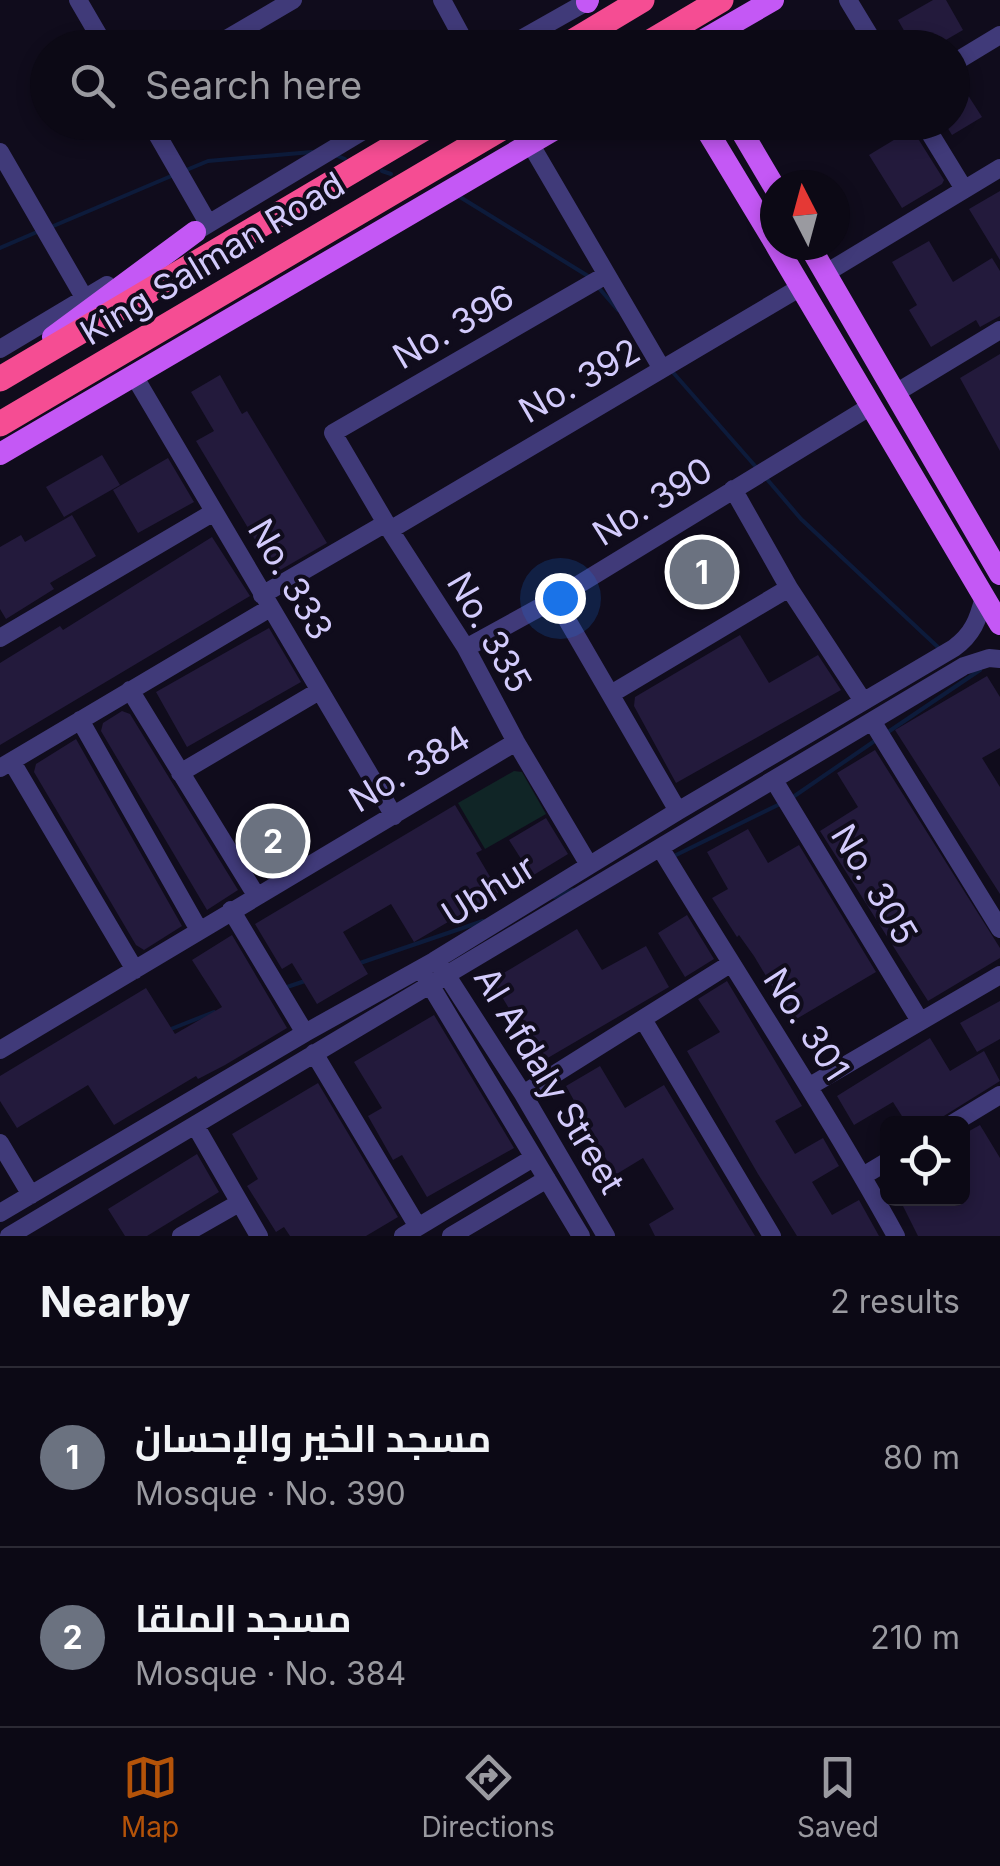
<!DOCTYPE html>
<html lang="en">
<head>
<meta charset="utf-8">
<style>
  :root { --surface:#0c0915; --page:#1a1722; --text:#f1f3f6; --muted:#9a9aa0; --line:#2c2a34; --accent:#b45309 }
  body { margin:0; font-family:Inter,Cairo,sans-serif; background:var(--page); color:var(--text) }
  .controls { position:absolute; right:30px; bottom:30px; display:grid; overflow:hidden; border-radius:15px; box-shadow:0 5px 15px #0003 }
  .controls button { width:90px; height:90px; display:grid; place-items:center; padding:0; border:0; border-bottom:2px solid var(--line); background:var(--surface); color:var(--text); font:50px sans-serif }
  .compass { position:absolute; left:760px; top:170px; width:90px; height:90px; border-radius:50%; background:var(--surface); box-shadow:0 5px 15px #0003; rotate:354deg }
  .you { position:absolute; left:560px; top:598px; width:35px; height:35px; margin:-25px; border:8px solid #fff; border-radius:50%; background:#1a73e8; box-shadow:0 0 0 15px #1a73e833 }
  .badge { display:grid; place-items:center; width:65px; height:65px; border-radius:50%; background:var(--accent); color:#fff; font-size:32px; font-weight:700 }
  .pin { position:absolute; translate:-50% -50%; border:5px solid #fff; box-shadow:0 2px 10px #0006 }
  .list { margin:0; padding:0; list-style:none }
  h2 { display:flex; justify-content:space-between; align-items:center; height:130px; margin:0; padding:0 40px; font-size:42px }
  h2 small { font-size:32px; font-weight:400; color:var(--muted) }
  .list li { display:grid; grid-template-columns:65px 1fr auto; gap:30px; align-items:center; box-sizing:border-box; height:180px; padding:0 40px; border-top:2px solid var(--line) }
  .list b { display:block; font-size:38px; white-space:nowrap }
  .list p { margin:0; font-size:32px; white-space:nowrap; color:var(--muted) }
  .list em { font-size:32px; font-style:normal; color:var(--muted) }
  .icon { flex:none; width:55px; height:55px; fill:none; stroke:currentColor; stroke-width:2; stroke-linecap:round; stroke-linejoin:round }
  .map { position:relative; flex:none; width:1000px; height:1236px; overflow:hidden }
  .search { position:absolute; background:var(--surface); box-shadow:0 5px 15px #0003; left:30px; right:30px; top:30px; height:110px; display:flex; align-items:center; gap:25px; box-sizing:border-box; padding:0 35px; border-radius:55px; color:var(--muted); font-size:38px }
  .sheet { height:490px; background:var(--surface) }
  nav { display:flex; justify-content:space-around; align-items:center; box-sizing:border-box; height:140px; border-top:2px solid var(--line); background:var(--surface); font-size:28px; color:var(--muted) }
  nav a { display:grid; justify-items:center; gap:5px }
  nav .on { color:var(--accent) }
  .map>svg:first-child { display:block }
  .green { fill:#102526 }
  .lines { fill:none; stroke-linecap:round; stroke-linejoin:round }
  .stream { stroke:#0d1b3b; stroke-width:4 }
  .building { fill:#231a3c }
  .minor { stroke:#403a79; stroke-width:18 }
  .major { stroke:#c458f5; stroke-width:22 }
  .highway { stroke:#f54d93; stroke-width:25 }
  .labels { text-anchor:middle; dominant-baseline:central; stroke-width:8; stroke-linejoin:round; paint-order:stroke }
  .street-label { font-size:35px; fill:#d3cbfc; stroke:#100c1c }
</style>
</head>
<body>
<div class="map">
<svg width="1000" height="1236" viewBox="0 0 1000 1236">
  <rect width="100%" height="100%" fill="#100c1c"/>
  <path class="green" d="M 514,771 L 522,772 L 546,814 L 485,849 L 458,803 Z"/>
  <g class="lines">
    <path class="stream" d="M 335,155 L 345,159
      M 184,171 L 208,161 L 312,152
      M 382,171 L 391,174
      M 460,197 L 588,276
      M 51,227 L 176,174
      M 0,248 L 37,232
      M 598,287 L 618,310
      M 670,369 L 756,467
      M 766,478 L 801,519 L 941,650
      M 888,732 L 980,670
      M 793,797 L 876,740
      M 672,857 L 780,804
      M 554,897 L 573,890
      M 360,963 L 483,921
      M 284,988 L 308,980
      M 171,1029 L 214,1012"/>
  </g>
  <path class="building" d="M 933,0 L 946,0 L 963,30 L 932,48 L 914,48 L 898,20 Z
    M 964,89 L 982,117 L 952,135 L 944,122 L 952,122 L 952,96 Z
    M 912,129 L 944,180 L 942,184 L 902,208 L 869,155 Z
    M 1000,191 L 1000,260 L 969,209 Z
    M 929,241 L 953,282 L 992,258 L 1000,271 L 1000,316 L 980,327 L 976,320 L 931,347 L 909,310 L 917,305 L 892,262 Z
    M 1000,354 L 1000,451 L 960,378 Z
    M 220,375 L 242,414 L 247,411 L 327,543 L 275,573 L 196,441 L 214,431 L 191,392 Z
    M 102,455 L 120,485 L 64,517 L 46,487 Z
    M 168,458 L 194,502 L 138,533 L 113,490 Z
    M 72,515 L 96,556 L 50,583 L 54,589 L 6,619 L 0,609 L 0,547 L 21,535 L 25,542 Z
    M 710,536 L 740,583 L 695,610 L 666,561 Z
    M 212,537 L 250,596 L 0,745 L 0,663 L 60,626 L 63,630 Z
    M 269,628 L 301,682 L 187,747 L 156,692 Z
    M 740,635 L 769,683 L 818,655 L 841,690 L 676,783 L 634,706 L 635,697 Z
    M 987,676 L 1000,697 L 1000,748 L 982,758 L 1000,787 L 1000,894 L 895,730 Z
    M 122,711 L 130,714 L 238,890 L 207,910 L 101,731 L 103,723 Z
    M 76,739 L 182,926 L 144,950 L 136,945 L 34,772 L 36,764 Z
    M 875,750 L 1000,948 L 1000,958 L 928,1001 L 820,831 L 858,807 L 837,773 Z
    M 267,805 L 270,810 L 277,805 L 280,812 L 289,806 L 300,823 L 293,828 L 303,845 L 293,852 L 294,856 L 268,868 L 260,856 L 256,858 L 242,836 L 245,834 L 241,827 Z
    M 455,805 L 482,850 L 476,853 L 499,892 L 414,942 L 391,904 L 343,932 L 368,974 L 317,1004 L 292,963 L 282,969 L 255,924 Z
    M 546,818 L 568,854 L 532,876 L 509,840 Z
    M 748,829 L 768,863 L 799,845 L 876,972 L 793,1021 L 754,956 L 739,935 L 737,937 L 712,898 L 728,889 L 707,852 Z
    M 687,915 L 714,959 L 685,977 L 658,933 Z
    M 577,929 L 602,970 L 646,946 L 669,987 L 546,1059 L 517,1009 L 511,1012 L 492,980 Z
    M 232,935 L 287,1028 L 225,1065 L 198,1079 L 196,1076 L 114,1125 L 88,1085 L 17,1128 L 0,1101 L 0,1076 L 146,988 L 175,1034 L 222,1007 L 192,960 Z
    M 727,981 L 802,1106 L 775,1121 L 795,1154 L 823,1138 L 839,1166 L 812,1182 L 832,1215 L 859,1200 L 879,1236 L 797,1236 L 758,1174 L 687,1051 L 720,1032 L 698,999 Z
    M 1000,1001 L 1000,1039 L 977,1052 L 960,1023 Z
    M 434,1015 L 514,1148 L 427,1197 L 402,1155 L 393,1160 L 368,1116 L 382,1108 L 354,1062 Z
    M 930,1038 L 950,1071 L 984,1051 L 1000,1081 L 931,1124 L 907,1124 L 893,1102 L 854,1125 L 837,1096 Z
    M 600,1066 L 625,1108 L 664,1085 L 755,1236 L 655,1236 L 649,1224 L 674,1209 L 643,1158 L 615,1175 L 566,1086 Z
    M 318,1083 L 398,1217 L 366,1236 L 290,1236 L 284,1227 L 276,1232 L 247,1186 L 258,1179 L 232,1134 Z
    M 980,1125 L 1000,1158 L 1000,1236 L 918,1236 L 899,1198 L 962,1198 L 962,1135 Z
    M 197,1154 L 219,1192 L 147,1236 L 125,1236 L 108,1209 Z"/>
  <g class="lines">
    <path class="minor" d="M 78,0 L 106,48
      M 442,0 L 468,48
      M 848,0 L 877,48
      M 211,48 L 293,0
      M 505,48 L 590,0
      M 952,64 L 1000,35
      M 150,122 L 208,223
      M 923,122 L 964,189
      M 531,145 L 662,369
      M 0,152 L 85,299
      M 185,238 L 378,122
      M 826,273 L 1000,168
      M 0,349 L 107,285
      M 133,374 L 394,816
      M 894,394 L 1000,330
      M 733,489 L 789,588 L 863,701
      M 390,530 L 801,287
      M 262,595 L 386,523
      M 555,599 L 678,811
      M 0,638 L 214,512
      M 466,648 L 555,599 L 871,406
      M 130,690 L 256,895
      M 611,694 L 789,588
      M 80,720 L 199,930
      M 872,721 L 1000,929
      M 12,762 L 135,970
      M 0,768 L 270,608
      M 180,773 L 319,691
      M 775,782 L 920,1021
      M 661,849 C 739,978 823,1104 896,1236
      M 589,865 L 516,742 L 466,648 L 390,530 L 333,433 L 606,275
      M 231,910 L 305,1033
      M 442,968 L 523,1094 L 606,1236
      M 426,978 L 581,1236
      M 644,1021 L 772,1236
      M 0,1050 L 516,742
      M 314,1053 L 418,1227
      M 810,1086 L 1000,975
      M 523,1094 L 730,964
      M 952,1124 L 1000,1095
      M 195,1125 L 259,1236
      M 0,1143 L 31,1195
      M 863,1176 L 888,1161
      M 0,1213 L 305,1033 L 434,961 L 678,811 L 954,648 C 973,634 978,620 984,597
      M 9,1236 L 964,666 L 989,658 L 1000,659
      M 181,1236 L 239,1203
      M 403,1236 L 533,1158
      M 451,1236 L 547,1179"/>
    <path class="major" d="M 587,2 L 588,0
      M 690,48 L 773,0
      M 702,122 L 775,243
      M 736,122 L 775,188
      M 776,245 L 1000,624
      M 809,245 L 1000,574
      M 53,337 L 195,232
      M 0,454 L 567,122"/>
    <path class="highway" d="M 562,48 L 642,0
      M 640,48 L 721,0
      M 0,379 L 435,122
      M 0,424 L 512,122"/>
  </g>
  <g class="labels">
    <g class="street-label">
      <text transform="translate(212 258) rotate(-31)">King Salman Road</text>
      <text transform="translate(453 326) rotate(-30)">No. 396</text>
      <text transform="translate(579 380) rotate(-30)">No. 392</text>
      <text transform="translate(652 501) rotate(-32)">No. 390</text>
      <text transform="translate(291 579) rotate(60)">No. 333</text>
      <text transform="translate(490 632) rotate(60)">No. 335</text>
      <text transform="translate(409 768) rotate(-31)">No. 384</text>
      <text transform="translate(875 884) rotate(59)">No. 305</text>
      <text transform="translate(488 890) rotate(-32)">Ubhur</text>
      <text transform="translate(807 1024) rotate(57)">No. 301</text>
      <text transform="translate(550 1080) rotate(59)">Al Afdaly Street</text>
    </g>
  </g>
</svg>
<div class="controls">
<button><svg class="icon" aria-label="locate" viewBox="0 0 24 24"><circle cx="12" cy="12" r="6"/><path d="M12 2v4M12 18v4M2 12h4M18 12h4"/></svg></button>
</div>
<svg class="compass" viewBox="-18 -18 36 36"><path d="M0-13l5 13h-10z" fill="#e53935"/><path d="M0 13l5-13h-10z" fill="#9a9aa0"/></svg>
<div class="you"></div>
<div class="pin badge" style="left:702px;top:572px;background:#6b7280">1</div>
<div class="pin badge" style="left:273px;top:841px;background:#6b7280">2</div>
<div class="search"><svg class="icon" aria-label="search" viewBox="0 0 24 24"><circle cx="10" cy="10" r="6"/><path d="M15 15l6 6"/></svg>Search here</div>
</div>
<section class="sheet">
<h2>Nearby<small>2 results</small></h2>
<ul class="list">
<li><span class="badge" style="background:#6b7280">1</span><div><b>مسجد الخير والإحسان</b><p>Mosque · No. 390</p></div><em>80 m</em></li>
<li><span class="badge" style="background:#6b7280">2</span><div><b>مسجد الملقا</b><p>Mosque · No. 384</p></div><em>210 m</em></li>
</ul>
</section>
<nav>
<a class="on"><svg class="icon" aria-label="map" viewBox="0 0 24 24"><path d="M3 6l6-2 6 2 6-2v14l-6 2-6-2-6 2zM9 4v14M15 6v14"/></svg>Map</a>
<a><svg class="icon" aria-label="directions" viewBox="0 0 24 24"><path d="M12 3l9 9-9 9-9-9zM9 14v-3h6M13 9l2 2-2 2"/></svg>Directions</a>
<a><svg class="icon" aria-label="saved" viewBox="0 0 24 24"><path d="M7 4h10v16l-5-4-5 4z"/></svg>Saved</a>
</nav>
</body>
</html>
